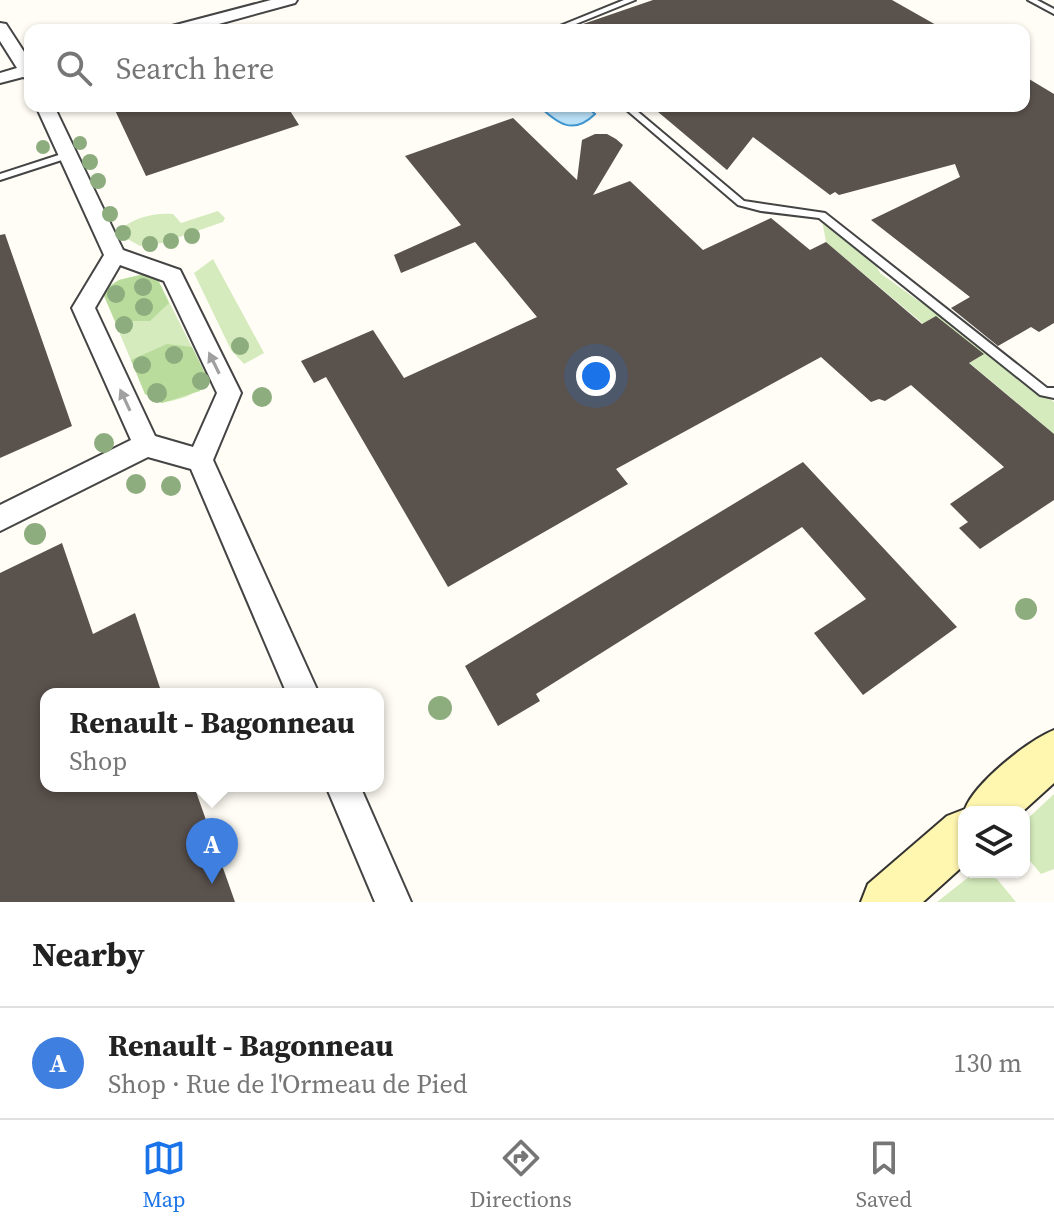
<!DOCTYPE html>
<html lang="en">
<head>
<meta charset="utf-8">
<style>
  :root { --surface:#fff; --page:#f2f2f2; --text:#222; --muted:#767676; --line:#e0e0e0; --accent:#1a73e8 }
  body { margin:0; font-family:"Source Serif 4",serif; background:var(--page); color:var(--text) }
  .controls { position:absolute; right:24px; bottom:24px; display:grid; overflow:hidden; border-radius:16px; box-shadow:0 2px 6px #0004 }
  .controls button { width:72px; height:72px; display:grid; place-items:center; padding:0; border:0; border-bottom:2px solid var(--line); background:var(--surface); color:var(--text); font:40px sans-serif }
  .you { position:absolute; left:596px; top:376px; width:28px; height:28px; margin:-20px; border:6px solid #fff; border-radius:50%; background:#1a73e8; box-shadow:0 0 0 12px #1a73e833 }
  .badge { display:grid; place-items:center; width:52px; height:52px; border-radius:50%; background:var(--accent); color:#fff; font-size:26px; font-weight:700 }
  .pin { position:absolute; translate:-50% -66px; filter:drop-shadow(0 2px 4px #0008) }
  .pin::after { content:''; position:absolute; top:42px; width:28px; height:24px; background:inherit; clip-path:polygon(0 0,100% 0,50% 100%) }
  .popup { position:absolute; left:40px; top:688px; width:344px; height:104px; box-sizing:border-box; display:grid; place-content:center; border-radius:16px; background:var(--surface); filter:drop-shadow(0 2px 6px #0005); font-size:26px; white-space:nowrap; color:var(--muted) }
  .popup b { font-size:30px; color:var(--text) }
  .popup::after { content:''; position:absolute; left:50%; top:100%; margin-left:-16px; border:16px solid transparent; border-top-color:var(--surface) }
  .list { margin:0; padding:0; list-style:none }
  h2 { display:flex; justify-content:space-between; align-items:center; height:104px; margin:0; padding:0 32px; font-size:34px }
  h2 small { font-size:26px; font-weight:400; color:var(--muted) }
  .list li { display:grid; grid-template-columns:52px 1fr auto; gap:24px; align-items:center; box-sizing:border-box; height:112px; padding:0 32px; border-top:2px solid var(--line) }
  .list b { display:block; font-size:30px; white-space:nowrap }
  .list p { margin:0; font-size:26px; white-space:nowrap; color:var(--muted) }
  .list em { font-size:26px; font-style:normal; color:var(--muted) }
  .icon { flex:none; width:44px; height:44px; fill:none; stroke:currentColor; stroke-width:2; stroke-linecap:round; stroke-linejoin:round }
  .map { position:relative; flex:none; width:1054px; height:902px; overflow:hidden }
  .search { position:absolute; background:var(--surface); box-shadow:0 2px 6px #0004; left:24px; right:24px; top:24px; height:88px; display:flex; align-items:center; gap:20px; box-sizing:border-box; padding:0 28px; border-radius:16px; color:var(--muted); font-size:30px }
  .sheet { height:216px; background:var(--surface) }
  nav { display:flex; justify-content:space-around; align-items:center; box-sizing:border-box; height:112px; border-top:2px solid var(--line); background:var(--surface); font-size:22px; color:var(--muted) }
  nav a { display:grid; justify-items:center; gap:4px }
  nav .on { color:var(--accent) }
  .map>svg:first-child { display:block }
  .green { fill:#d5ebbd }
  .forest { fill:#b9dc9c }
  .water { fill:#b9e0f7; stroke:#3f96cf; stroke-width:2 }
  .building { fill:#5a524d }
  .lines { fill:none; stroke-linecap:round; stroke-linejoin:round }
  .lane-casing { stroke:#444; stroke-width:4 }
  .street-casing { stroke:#444; stroke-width:4 }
  .secondary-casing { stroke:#333; stroke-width:4 }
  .lane { fill:#fff; fill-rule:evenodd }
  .street { fill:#fff; fill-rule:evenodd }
  .secondary { fill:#fff6b0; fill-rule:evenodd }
  .tree { fill:#8dad7f }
  .oneway { fill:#a0a0a0 }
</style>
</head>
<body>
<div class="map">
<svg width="1054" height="902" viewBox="0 0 1054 902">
  <rect width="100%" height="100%" fill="#fffdf5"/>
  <path class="green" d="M 218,211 L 225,218 L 223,222 L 162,243 L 140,246 L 117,233 C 130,218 154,212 173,214 L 181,223 Z
    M 822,220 L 874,261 L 880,273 L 920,302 L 932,307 L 1054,402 L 1054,434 L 826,242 Z
    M 213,259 L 264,353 L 244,364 L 231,350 L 194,273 Z
    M 144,274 L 158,280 L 206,375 C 197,397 184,398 162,403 L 145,394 L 102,291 L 119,280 Z
    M 1054,794 L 1054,869 L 1041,874 L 1024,854 L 1024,822 Z
    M 975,872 L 997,879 L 1016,902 L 937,902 Z"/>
  <path class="forest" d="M 144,274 L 158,280 L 169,303 L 150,321 L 115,321 L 102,291 L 119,280 Z
    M 167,344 L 192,347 L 206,375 L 200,391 L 162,403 L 145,394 L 131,360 Z"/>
  <path class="water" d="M 539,106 L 586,106 L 595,114 C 573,136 557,123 539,106 Z"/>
  <path class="building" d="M 653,0 L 892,0 L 945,30 L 577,30 L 577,27 L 583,24 Z
    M 1024,76 L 1054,94 L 1054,323 L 1039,332 L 1031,327 L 998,346 L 951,308 L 970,297 L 871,220 L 960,177 L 955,164 L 839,195 L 835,192 L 830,195 L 753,137 L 727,170 L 651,106 L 1024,106 Z
    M 113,106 L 287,106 L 299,125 L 146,176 Z
    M 513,118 L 577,180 L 582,140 L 595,134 L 607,134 L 616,139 L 623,145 L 593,195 L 630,181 L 703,250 L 771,218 L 810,250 L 826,242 L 922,324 L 936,316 L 984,354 L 969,363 L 1054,434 L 1054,500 L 980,549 L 959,528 L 968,522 L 950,504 L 1004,467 L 911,385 L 885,401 L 879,399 L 871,402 L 821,357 L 616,469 L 628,484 L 448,587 L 326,377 L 314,383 L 301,361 L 373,330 L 404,378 L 537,317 L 475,242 L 401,273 L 394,255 L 461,225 L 405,156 Z
    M 5,234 L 72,426 L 0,458 L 0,235 Z
    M 803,462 L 957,627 L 863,695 L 814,633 L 866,599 L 802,527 L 536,694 L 540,701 L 498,726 L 465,666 Z
    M 62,543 L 93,634 L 135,613 L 162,694 L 46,694 L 46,786 L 194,786 L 235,902 L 0,902 L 0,573 Z"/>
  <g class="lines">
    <g class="lane-casing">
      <path id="lane" d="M 624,0 L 635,0 L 561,30 L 550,30 Z
        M 1028,0 L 1037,0 L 1054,9 L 1054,14 Z
        M 622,106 L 631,106 L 744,201 L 825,213 L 1047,388 L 1054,388 L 1054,398 L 1040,395 L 819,218 L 761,211 L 738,205 Z
        M 68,152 L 72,155 L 71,157 L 0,180 L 0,174 Z"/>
    </g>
    <g class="street-casing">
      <path id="street" d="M 271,0 L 297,0 L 295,3 L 197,30 L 170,30 L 172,26 Z
        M 0,23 L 6,24 L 30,61 L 30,80 L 23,77 L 0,83 L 0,73 L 17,68 L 0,41 Z
        M 36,106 L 54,106 L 123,250 L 180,270 L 241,393 L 213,460 L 319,694 L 287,694 L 191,469 L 148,457 L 0,531 L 0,505 L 131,440 L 72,308 L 104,255 ZM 120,265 L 164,281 L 217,393 L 193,447 L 155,436 L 95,308 Z
        M 326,786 L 360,786 L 411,902 L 375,902 Z"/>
    </g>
    <g class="secondary-casing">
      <path id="secondary" d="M 1054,730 L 1054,783 L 1022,812 L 964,812 L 964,865 L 923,902 L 861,902 L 868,884 L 947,816 L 965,809 C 975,783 1027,741 1054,730 Z"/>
    </g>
    <use href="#lane" class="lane"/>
    <use href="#street" class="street"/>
    <use href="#secondary" class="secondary"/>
  </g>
  <g class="tree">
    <circle cx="80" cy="143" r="7"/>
    <circle cx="43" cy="147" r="7"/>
    <circle cx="90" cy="162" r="8"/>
    <circle cx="98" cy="181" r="8"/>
    <circle cx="110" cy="214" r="8"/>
    <circle cx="123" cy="233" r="8"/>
    <circle cx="192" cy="236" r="8"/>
    <circle cx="171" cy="241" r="8"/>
    <circle cx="150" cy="244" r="8"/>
    <circle cx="143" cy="287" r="9"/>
    <circle cx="116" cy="294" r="9"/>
    <circle cx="144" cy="307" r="9"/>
    <circle cx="124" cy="325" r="9"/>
    <circle cx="240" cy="346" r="9"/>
    <circle cx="174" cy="355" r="9"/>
    <circle cx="142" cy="365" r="9"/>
    <circle cx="201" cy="381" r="9"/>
    <circle cx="157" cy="393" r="10"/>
    <circle cx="262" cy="397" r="10"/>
    <circle cx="104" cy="443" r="10"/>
    <circle cx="136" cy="484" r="10"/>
    <circle cx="171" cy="486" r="10"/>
    <circle cx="35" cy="534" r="11"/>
    <circle cx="1026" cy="609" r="11"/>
    <circle cx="440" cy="708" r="12"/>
  </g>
  <defs><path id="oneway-solid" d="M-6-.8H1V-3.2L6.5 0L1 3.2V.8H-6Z" transform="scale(2)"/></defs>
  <g class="oneway">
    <use href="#oneway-solid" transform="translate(214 363) rotate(-116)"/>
    <use href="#oneway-solid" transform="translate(125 400) rotate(-115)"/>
  </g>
</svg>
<div class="controls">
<button><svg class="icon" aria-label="layers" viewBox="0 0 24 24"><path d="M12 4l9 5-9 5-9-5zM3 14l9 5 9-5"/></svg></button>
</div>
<div class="you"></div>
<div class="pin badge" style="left:212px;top:884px;background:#3f7fe0">A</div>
<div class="popup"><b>Renault - Bagonneau</b>Shop</div>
<div class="search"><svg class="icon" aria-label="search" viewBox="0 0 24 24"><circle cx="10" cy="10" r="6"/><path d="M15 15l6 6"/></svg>Search here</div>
</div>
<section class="sheet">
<h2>Nearby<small></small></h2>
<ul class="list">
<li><span class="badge" style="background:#3f7fe0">A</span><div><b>Renault - Bagonneau</b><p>Shop · Rue de l'Ormeau de Pied</p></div><em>130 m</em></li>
</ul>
</section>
<nav>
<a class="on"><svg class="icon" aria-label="map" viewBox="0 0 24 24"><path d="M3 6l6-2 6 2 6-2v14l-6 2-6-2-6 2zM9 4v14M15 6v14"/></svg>Map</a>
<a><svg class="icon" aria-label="directions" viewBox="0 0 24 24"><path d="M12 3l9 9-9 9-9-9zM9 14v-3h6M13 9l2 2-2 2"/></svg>Directions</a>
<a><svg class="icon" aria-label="saved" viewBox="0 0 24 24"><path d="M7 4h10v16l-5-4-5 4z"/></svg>Saved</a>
</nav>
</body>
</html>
